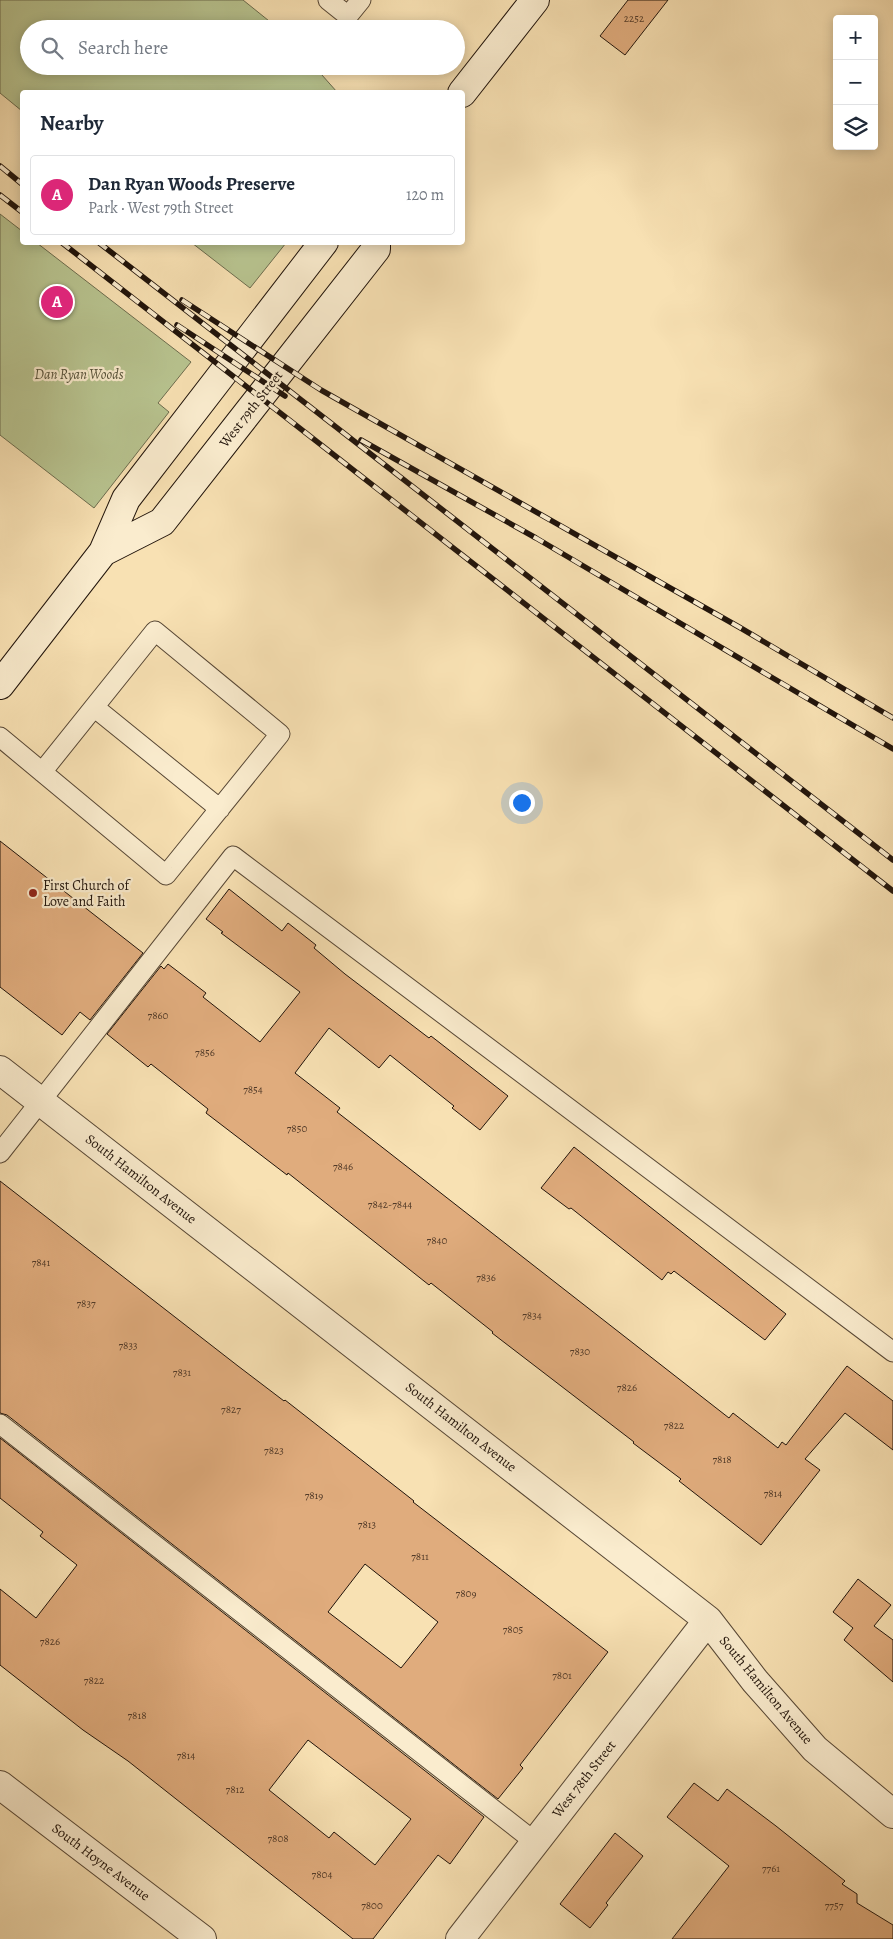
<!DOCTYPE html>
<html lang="en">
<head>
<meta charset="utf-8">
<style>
  :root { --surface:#fff; --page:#f2f2f3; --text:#1f2937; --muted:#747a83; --line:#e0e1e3; --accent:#db2777 }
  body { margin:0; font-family:Alegreya,serif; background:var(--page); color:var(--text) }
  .controls { position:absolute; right:15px; top:15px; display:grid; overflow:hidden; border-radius:5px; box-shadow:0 2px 12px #0003 }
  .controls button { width:45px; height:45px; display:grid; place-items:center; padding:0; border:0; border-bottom:1px solid var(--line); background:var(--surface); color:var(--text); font:25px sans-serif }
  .you { position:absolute; left:521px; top:802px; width:18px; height:18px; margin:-12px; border:4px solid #fff; border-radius:50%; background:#1a73e8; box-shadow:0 0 0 8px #1a73e833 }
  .badge { display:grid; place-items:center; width:32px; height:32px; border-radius:50%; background:var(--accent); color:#fff; font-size:16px; font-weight:700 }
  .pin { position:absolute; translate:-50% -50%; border:2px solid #fff; box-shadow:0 1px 5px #0006 }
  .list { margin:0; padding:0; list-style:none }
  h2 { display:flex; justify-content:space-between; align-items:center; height:65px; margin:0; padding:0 20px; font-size:21px }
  h2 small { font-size:16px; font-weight:400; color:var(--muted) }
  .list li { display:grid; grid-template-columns:32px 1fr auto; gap:15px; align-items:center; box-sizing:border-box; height:80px; margin:0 10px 10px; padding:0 10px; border:1px solid var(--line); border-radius:5px }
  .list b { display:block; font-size:19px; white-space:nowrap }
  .list p { margin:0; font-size:16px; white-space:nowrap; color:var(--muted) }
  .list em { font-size:16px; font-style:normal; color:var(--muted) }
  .icon { flex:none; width:28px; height:28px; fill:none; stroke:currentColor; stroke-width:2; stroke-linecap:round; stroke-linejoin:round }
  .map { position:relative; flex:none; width:893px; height:1939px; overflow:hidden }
  .search { position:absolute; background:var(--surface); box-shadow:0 2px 12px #0003; left:20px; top:20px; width:445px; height:55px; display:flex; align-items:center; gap:12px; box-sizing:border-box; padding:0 18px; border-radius:28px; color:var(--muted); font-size:19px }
  .panel { position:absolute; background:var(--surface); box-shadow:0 2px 12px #0003; left:20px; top:90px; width:445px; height:155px; border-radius:5px }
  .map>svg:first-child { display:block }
  .green { fill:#b8c490; stroke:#6c6c4e }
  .building { fill:#e0ac7d; stroke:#21140b; fill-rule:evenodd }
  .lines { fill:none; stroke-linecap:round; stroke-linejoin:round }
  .service-casing { stroke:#574735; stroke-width:21 }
  .minor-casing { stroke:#574735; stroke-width:30 }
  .secondary-casing { stroke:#21140b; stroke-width:30 }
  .service { stroke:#faecce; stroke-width:19 }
  .minor { stroke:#faecce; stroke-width:28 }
  .secondary { stroke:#faecce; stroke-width:28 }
  .rail-casing { stroke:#21140b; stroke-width:5.5 }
  .rail { stroke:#faecce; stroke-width:4; stroke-dasharray:11; stroke-linecap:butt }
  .poi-dot { fill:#8f2418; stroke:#faecce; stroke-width:2 }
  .labels { text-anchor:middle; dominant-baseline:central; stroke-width:4.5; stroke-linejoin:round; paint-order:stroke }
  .number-label { font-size:11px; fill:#513a28 }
  .park-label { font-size:14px; font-style:italic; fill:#56523a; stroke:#faecce }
  .street-label { font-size:14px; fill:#21140b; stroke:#faecce }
  .poi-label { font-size:14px; fill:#21140b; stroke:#faecce; text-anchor:start }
</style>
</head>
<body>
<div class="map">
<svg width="893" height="1939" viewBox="0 0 893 1939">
  <rect width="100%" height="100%" fill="#f8e1b3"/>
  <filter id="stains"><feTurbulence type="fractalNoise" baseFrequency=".004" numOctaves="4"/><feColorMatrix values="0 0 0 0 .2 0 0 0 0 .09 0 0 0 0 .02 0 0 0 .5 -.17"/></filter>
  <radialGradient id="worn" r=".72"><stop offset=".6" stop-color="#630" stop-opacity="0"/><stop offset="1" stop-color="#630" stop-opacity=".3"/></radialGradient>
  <path class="green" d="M 0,0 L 243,0 L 279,29 L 29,29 L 29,66 L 314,66 L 337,92 L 22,92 L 22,111 L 0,93 Z
    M 0,214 L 22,231 L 22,242 L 37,243 L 191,362 L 158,403 L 169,412 L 94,508 L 0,435 Z
    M 192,243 L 286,243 L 250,288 Z"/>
  <path class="building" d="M 628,0 L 668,0 L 625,55 L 600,36 Z
    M 0,841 L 143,953 L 90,1020 L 80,1012 L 62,1035 L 0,987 Z
    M 229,889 L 282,931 L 288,923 L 316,945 L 314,948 L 345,974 L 429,1038 L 431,1036 L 508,1096 L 480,1130 L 452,1108 L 454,1106 L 390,1055 L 379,1068 L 329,1028 L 295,1073 L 340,1108 L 337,1112 L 729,1418 L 733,1413 L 778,1448 L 782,1442 L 786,1445 L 847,1366 L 893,1401 L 893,1450 L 845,1413 L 805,1459 L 820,1470 L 761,1545 L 679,1481 L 681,1479 L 633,1443 L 634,1442 L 492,1333 L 493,1332 L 431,1283 L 429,1285 L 288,1173 L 287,1175 L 206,1113 L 208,1109 L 151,1064 L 148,1067 L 107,1034 L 161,966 L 164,969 L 168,964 L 206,993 L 203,997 L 260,1042 L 300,992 L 221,933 L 223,932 L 206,919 Z
    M 574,1147 L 786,1314 L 765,1340 L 674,1271 L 671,1274 L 668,1272 L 662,1280 L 571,1208 L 569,1209 L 541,1188 Z
    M 0,1181 L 238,1366 L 284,1401 L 285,1400 L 414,1501 L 413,1502 L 608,1652 L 520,1765 L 523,1768 L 498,1799 L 7,1415 L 0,1413 ZM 365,1564 L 438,1622 L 401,1668 L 328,1612 Z
    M 0,1438 L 484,1817 L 450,1864 L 438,1855 L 373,1939 L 353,1939 L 128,1761 L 83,1730 L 0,1665 L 0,1589 L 36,1618 L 77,1565 L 40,1536 L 43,1532 L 0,1498 ZM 308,1740 L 411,1819 L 375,1865 L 334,1832 L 329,1838 L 269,1790 Z
    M 858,1579 L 891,1605 L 874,1626 L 893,1640 L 893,1682 L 844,1640 L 853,1628 L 833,1612 Z
    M 694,1783 L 718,1801 L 727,1789 L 776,1826 L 845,1881 L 842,1884 L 857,1894 L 857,1903 L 893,1925 L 893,1939 L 672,1939 L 729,1866 L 667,1817 Z
    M 615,1833 L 643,1856 L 606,1903 L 608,1905 L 590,1928 L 560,1904 Z"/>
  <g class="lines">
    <g class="service-casing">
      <path id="service" d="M 328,0 L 348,16 L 361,0
        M 94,707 L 220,809
        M 0,737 C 56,783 111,829 166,875 L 280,734 L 155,631 L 42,772
        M 0,1153 L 233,856 L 893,1352
        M 0,1424 L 535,1842"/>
    </g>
    <g class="minor-casing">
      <path id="minor" d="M 0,1070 L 708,1620 L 755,1681 L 815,1749 L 893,1814
        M 0,1785 L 202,1939
        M 460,1939 L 708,1620"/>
    </g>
    <g class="secondary-casing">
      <path id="secondary" d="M 462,93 L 535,0
        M 103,552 L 162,522 L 376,249 L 376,242
        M 0,685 L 103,552 L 126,499 L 324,242"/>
    </g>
    <use href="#service" class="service"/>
    <use href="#minor" class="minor"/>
    <use href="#secondary" class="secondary"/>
    <g class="rail-casing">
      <path id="rail" d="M 0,166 L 22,184
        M 0,195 L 22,212
        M 61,242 L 893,891
        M 98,242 L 893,860
        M 182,300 L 321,390 L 739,627 L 893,718
        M 177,325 L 285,396
        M 361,440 L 536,538 L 893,749"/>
    </g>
    <use href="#rail" class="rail"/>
  </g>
  <circle class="poi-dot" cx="33" cy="893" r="5"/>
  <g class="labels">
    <g class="number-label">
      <text x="634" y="18">2252</text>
      <text x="158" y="1015">7860</text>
      <text x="205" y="1052">7856</text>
      <text x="253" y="1089">7854</text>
      <text x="297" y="1128">7850</text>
      <text x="343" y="1166">7846</text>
      <text x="390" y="1204">7842-7844</text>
      <text x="437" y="1240">7840</text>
      <text x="41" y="1262">7841</text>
      <text x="486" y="1277">7836</text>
      <text x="86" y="1303">7837</text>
      <text x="532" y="1315">7834</text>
      <text x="128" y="1345">7833</text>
      <text x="580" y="1351">7830</text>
      <text x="182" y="1372">7831</text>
      <text x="627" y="1387">7826</text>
      <text x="231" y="1409">7827</text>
      <text x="674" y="1425">7822</text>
      <text x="274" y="1450">7823</text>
      <text x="722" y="1459">7818</text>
      <text x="773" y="1493">7814</text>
      <text x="314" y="1495">7819</text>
      <text x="367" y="1524">7813</text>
      <text x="420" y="1556">7811</text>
      <text x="466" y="1593">7809</text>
      <text x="513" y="1629">7805</text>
      <text x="50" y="1641">7826</text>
      <text x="562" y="1675">7801</text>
      <text x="94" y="1680">7822</text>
      <text x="137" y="1715">7818</text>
      <text x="186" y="1755">7814</text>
      <text x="235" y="1789">7812</text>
      <text x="278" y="1838">7808</text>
      <text x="771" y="1868">7761</text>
      <text x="322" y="1874">7804</text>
      <text x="372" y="1905">7800</text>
      <text x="834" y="1905">7757</text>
    </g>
    <g class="park-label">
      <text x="79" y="374">Dan Ryan Woods</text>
    </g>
    <g class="street-label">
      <text transform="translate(251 409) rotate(-52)">West 79th Street</text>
      <text transform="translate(141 1179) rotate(38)">South Hamilton Avenue</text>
      <text transform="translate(461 1427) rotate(38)">South Hamilton Avenue</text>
      <text transform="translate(766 1690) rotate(50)">South Hamilton Avenue</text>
      <text transform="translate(584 1779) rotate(-52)">West 78th Street</text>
      <text transform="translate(101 1862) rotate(37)">South Hoyne Avenue</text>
    </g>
    <g class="poi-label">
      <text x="43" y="885">First Church of<tspan x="43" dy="16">Love and Faith</tspan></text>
    </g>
  </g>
  <rect width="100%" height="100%" filter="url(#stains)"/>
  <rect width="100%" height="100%" fill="url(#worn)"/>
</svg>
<div class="controls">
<button>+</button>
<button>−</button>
<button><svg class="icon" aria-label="layers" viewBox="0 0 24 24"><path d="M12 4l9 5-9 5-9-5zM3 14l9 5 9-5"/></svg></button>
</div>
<div class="you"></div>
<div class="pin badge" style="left:57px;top:302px">A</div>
<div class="search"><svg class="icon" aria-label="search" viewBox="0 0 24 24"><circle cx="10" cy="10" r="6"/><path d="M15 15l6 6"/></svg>Search here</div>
<section class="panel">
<h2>Nearby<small></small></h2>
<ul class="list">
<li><span class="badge">A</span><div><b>Dan Ryan Woods Preserve</b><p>Park · West 79th Street</p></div><em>120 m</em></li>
</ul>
</section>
</div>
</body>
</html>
